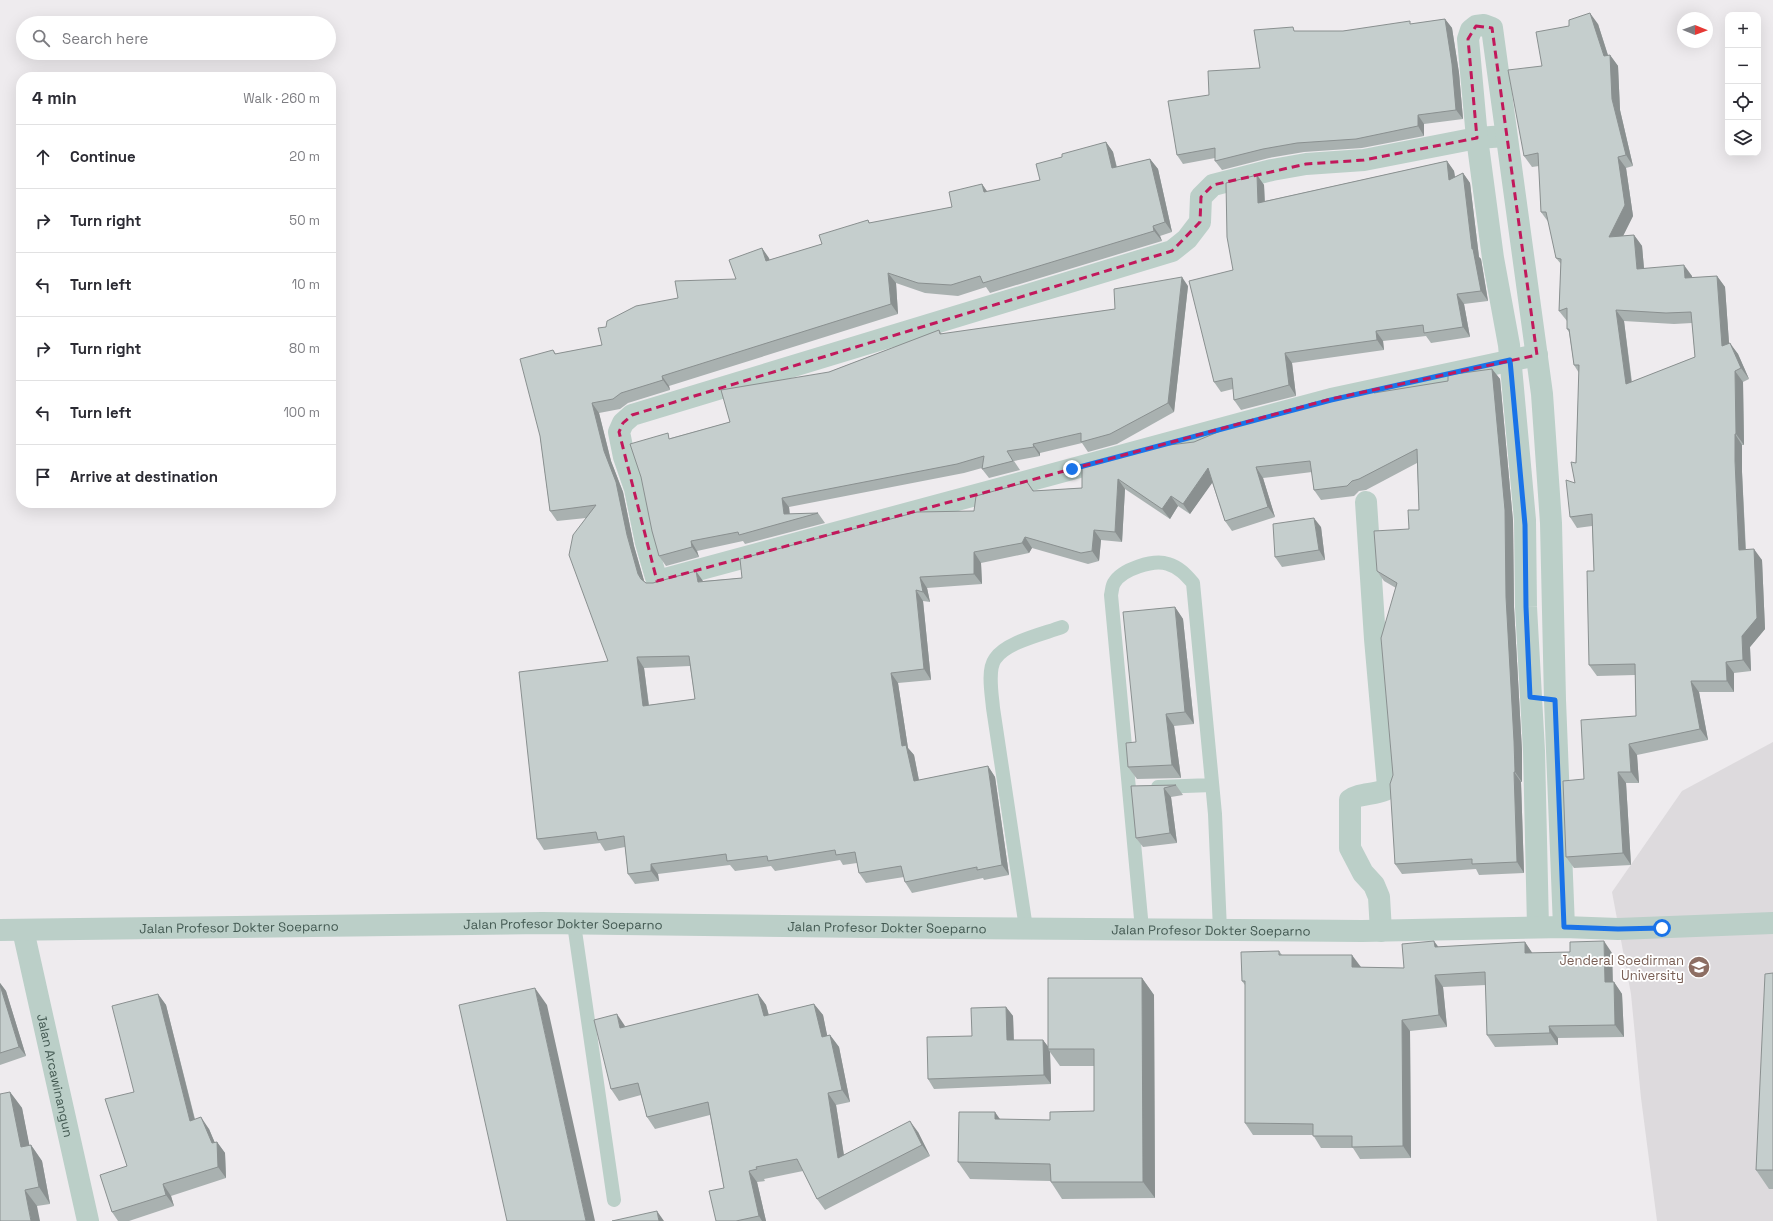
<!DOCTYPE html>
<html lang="en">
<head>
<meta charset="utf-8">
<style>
  :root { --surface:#fff; --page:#f7f7f7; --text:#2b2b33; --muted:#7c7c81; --line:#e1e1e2 }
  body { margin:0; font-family:"Space Grotesk",sans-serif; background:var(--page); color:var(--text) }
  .controls { position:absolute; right:12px; top:12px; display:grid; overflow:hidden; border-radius:8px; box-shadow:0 4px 16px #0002 }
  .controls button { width:36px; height:36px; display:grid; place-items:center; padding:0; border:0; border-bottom:1px solid var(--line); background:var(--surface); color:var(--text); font:20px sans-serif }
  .compass { position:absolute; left:1677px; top:12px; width:36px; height:36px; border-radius:50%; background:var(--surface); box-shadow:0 4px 16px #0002; rotate:91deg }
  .stop { position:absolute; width:12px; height:12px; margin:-9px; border:3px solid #1a73e8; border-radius:50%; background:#fff }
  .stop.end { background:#1a73e8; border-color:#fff; box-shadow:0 1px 4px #0008 }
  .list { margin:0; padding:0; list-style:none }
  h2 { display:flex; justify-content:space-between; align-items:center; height:52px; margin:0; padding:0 16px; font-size:17px }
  h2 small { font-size:13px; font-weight:400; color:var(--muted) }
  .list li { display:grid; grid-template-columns:26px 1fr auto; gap:12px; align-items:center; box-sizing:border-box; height:64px; padding:0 16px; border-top:1px solid var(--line) }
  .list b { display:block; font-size:15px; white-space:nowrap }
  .list em { font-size:13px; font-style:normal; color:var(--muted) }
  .icon { flex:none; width:22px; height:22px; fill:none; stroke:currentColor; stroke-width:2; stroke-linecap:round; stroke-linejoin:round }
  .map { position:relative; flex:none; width:1773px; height:1221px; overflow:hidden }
  .search { position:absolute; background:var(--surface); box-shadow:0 4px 16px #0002; left:16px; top:16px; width:320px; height:44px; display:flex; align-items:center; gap:10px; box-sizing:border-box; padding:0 14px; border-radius:22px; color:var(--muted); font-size:15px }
  .panel { position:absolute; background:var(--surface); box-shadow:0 4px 16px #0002; left:16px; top:72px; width:320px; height:436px; border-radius:16px }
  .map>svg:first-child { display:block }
  .education { fill:#dddadd }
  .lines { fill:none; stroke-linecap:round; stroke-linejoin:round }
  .service { stroke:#bbcfc8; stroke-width:14 }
  .minor { stroke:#bbcfc8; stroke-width:22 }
  .tertiary { stroke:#bbcfc8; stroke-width:22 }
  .wall { fill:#a9b1b0; fill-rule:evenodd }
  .shaded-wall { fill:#8a9090 }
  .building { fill:#c5cecd; stroke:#8a9090; fill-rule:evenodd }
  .route { stroke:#1a73e8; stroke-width:5 }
  .marked { fill:none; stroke:#c2185b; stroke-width:3; stroke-dasharray:8 5; stroke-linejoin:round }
  .labels { text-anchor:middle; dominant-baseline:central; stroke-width:3.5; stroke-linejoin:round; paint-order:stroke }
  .street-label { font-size:13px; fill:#435952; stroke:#fff }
  .education-label { font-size:13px; fill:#785e54; stroke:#fff; text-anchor:end }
</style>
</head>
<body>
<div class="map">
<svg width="1773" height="1221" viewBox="0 0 1773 1221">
  <rect width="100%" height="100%" fill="#eeebee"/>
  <path class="education" d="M 1773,742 L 1773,1221 L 1657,1221 L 1641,1098 L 1631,994 L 1612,892 L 1682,791 Z"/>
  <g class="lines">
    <path class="service" d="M 1158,787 L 1212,785
      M 574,924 L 614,1200
      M 1026,928 L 993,708 C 992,695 987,670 995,659 C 1006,642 1043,634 1062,627
      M 1142,929 L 1111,595 C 1112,591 1112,586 1114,583 C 1122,569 1154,559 1168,564 C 1179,567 1186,575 1193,583 L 1215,814 L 1220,930"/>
    <g class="minor">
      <path d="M 1506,136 L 1477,138 L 1364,160 L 1306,164 L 1272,170 L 1213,185 L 1201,197 L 1200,222 L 1187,239 L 1172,251 L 632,415 L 623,423 L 619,432 L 624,457 L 635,489 L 646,543 L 657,581 L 1331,399 L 1537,355"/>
      <path d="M 1366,502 L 1375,639 L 1388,786 L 1385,790 C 1374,795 1359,793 1350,800 L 1350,848 L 1363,873 L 1374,885 L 1379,897 L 1381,931"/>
      <path d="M 1538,927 L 1534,751 L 1526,607 L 1525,520 L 1509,345 L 1493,258 L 1477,138 L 1468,39 L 1471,30 L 1476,26 L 1484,25 L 1492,28 L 1542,394 L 1551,523 L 1555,700 L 1564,927"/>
      <path id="s1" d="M 23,930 L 88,1221"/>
    </g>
    <path class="tertiary" id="s2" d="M 0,930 L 542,923 L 956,928 L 1362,931 L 1564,927 L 1618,929 L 1773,923"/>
  </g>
  <path class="wall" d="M 1445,19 L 1452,28 L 1459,73 L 1463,119 L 1424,124 L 1424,136 L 1362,148 L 1304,152 L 1269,158 L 1222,170 L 1215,161 L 1215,158 L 1183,164 L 1177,155 L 1209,95 L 1260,68 L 1296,31 L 1343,31 L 1412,24 Z
    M 1598,24 L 1608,55 L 1610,55 L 1618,66 L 1620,110 L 1633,166 L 1626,168 L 1633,216 L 1623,236 L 1634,235 L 1642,246 L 1644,268 L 1692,276 L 1692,278 L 1717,276 L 1725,287 L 1729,343 L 1738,354 L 1749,379 L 1743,382 L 1744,445 L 1742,445 L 1742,472 L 1746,550 L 1762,560 L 1765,629 L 1750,647 L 1751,671 L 1734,673 L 1734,692 L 1699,692 L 1708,740 L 1637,755 L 1639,783 L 1626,783 L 1631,865 L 1574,868 L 1566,857 L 1584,779 L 1636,716 L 1635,675 L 1597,676 L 1589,665 L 1594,571 L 1592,526 L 1577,528 L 1570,517 L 1575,483 L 1579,373 L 1574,365 L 1569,332 L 1567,329 L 1567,321 L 1559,311 L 1561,264 L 1556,258 L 1549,223 L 1541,212 L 1539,166 L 1532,167 L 1524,156 L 1542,66 L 1569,26 ZM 1624,321 L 1674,324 L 1692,323 L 1695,357 L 1632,382 Z
    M 1106,142 L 1113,152 L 1117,167 L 1150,159 L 1158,169 L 1172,232 L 1160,236 L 1162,241 L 990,293 L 986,287 L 958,296 L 925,293 L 896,283 L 898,314 L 669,386 L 670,390 L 628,403 L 620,409 L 599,413 L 611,461 L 623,492 L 634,546 L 644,581 L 646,583 L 703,581 L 742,578 L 974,511 L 1027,482 L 1034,491 L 1082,488 L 1194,442 L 1376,393 L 1448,381 L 1492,369 L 1500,379 L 1513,521 L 1514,607 L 1522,751 L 1522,782 L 1521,782 L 1524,873 L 1479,875 L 1476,869 L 1402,874 L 1395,864 L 1393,775 L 1396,588 L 1384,581 L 1377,571 L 1409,529 L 1419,510 L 1417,463 L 1366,490 L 1359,491 L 1354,496 L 1321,500 L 1314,490 L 1312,472 L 1263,478 L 1275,517 L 1232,531 L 1225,521 L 1212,482 L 1190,514 L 1178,506 L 1170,519 L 1125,489 L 1122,542 L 1101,540 L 1099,561 L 1088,564 L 1032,548 L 1029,553 L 981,563 L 982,584 L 927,588 L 930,602 L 923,601 L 931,680 L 898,683 L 908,748 L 914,755 L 919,780 L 988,766 L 995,777 L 1009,875 L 984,880 L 983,878 L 912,893 L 905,882 L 904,877 L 866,883 L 859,873 L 857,863 L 843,865 L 840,860 L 775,871 L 771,866 L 735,871 L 730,865 L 658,874 L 659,881 L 635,884 L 628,874 L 625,847 L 605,851 L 600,843 L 544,850 L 537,839 L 608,661 L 586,518 L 557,521 L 550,511 L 540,436 L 553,350 L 556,354 L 602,345 L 606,327 L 678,298 L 736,279 L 762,248 L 769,260 L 822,244 L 868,220 L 870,223 L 952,207 L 982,184 L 987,192 L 1040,180 L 1062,157 ZM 690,666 L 695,699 L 649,705 L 644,668 Z
    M 1447,161 L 1454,171 L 1455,177 L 1463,173 L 1470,183 L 1479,257 L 1481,259 L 1488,301 L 1464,304 L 1470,337 L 1431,343 L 1426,336 L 1383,341 L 1384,350 L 1292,363 L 1296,396 L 1241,410 L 1234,400 L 1233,389 L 1221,392 L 1214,382 L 1233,270 L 1257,175 L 1264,185 L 1265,201 Z
    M 1188,286 L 1174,412 L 1117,444 L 1088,452 L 1082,443 L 1040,453 L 1040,456 L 1014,461 L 1020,470 L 989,478 L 982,469 L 982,468 L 964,473 L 789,507 L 790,514 L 818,513 L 825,523 L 745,544 L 743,541 L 697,551 L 699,557 L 666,566 L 659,556 L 671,438 L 730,422 L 829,372 L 939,330 L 942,334 L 1115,309 Z
    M 1321,527 L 1325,560 L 1282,567 L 1275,557 Z
    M 1175,607 L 1183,619 L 1194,724 L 1174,726 L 1181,778 L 1137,779 L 1128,767 L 1136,742 Z
    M 1176,785 L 1183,795 L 1171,797 L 1177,843 L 1143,847 L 1136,838 L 1131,786 Z
    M 1525,942 L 1532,953 L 1612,953 L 1613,982 L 1614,982 L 1622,994 L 1624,1037 L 1558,1038 L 1558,1045 L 1495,1047 L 1487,1035 L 1486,985 L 1443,987 L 1447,1027 L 1410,1031 L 1411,1158 L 1360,1159 L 1353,1148 L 1321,1148 L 1313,1135 L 1253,1135 L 1245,1123 L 1245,985 L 1242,981 L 1279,951 L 1282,955 L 1361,967 L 1404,968 L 1439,947 Z
    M 1773,973 L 1773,1189 L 1769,1189 L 1756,1170 Z
    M 1142,978 L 1154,995 L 1155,1198 L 1062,1199 L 1051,1182 L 1051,1181 L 970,1179 L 958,1162 L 1000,1120 L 1050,1120 L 1094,1111 L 1094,1066 L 1060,1066 L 1050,1052 L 1051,1084 L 934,1089 L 928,1079 L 972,1036 L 1006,1007 L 1013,1016 L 1014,1040 L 1043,1040 L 1048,1047 Z
    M 0,983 L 6,991 L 26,1056 L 0,1065 Z
    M 158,994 L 166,1005 L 195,1119 L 209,1129 L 215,1143 L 217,1142 L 225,1153 L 226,1178 L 171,1196 L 174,1206 L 129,1221 L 118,1221 L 112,1212 L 127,1166 L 134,1092 Z
    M 758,994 L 766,1005 L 769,1015 L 814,1004 L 823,1015 L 827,1036 L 830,1035 L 839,1047 L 850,1102 L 836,1105 L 844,1155 L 918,1132 L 930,1156 L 825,1210 L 817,1199 L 803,1171 L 764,1179 L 765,1181 L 757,1182 L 766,1221 L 716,1221 L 724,1188 L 710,1115 L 655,1129 L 647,1117 L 641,1095 L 619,1101 L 611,1089 L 625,1026 L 625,1027 Z
    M 10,1092 L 22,1108 L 29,1145 L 31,1145 L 42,1161 L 50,1204 L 37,1206 L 0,1221 Z"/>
  <path class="shaded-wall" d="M 1590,13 L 1598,24 L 1610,62 L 1610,55 L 1618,66 L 1620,110 L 1633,166 L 1626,155 L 1612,99 L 1604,56 Z
    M 1445,19 L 1452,28 L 1459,73 L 1463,119 L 1456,110 Z
    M 1418,115 L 1424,124 L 1424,136 L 1418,126 Z
    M 1106,142 L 1113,152 L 1119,178 L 1112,168 Z
    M 1618,157 L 1626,168 L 1633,216 L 1617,248 L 1609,237 Z
    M 1150,159 L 1158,169 L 1172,232 L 1165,222 Z
    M 1447,161 L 1454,171 L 1457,190 L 1449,180 Z
    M 1463,173 L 1470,183 L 1479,257 L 1481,259 L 1488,301 L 1481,291 L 1472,249 Z
    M 1257,175 L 1264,185 L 1265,213 L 1258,203 Z
    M 982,184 L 989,194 L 984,192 Z
    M 1153,226 L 1160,236 L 1162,241 L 1154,231 Z
    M 1634,235 L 1642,246 L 1645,280 L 1637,269 Z
    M 762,248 L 769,258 L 773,271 L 766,261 Z
    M 1684,265 L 1692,276 L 1693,289 L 1685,278 Z
    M 888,273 L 896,283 L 898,314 L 891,304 Z
    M 1717,276 L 1725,287 L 1730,357 L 1722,346 Z
    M 1182,277 L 1188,286 L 1174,412 L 1168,403 Z
    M 1457,294 L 1464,304 L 1470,337 L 1463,327 Z
    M 1616,310 L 1624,321 L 1633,395 L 1626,384 Z
    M 1376,331 L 1383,341 L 1384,350 L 1377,340 Z
    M 1730,343 L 1738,354 L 1749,379 L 1741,368 Z
    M 1285,353 L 1292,363 L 1296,396 L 1289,385 Z
    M 1492,369 L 1500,379 L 1513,521 L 1514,607 L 1522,751 L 1522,782 L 1515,772 Z
    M 1735,371 L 1743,382 L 1744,445 L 1736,434 Z
    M 662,376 L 669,386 L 670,390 L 663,380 Z
    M 592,403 L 599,413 L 611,461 L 623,492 L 634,546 L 645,584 L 638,574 L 604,451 Z
    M 1735,434 L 1742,445 L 1742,472 L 1746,561 L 1739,550 L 1735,461 Z
    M 1033,444 L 1040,453 L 1040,456 L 1034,447 Z
    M 1256,467 L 1263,478 L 1275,517 L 1268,507 Z
    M 1208,468 L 1215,479 L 1190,514 L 1183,504 Z
    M 1118,479 L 1125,489 L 1122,542 L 1115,532 Z
    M 1171,496 L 1178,506 L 1170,519 L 1162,509 Z
    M 782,498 L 789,507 L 790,521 L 784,514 Z
    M 1314,518 L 1321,527 L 1325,560 L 1319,550 Z
    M 1094,530 L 1101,540 L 1099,561 L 1092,551 Z
    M 1025,537 L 1032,548 L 1029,553 L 1022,543 Z
    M 691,541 L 697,551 L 699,557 L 692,547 Z
    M 1754,549 L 1762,560 L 1765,629 L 1750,647 L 1751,671 L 1743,660 L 1742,636 Z
    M 974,552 L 981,563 L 982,584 L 974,574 Z
    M 696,571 L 703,581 L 698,582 Z
    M 920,577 L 927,588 L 930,602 L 923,592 Z
    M 916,590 L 923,601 L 931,680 L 924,669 Z
    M 1175,607 L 1183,619 L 1194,724 L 1185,712 Z
    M 637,657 L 644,668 L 650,716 L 643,706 Z
    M 1726,662 L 1734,673 L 1734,692 L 1727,681 Z
    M 891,673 L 898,683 L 908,748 L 914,755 L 921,791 L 914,781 L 902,746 Z
    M 1691,681 L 1699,692 L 1708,740 L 1700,729 Z
    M 1166,714 L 1174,726 L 1181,778 L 1172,765 Z
    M 1629,744 L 1637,755 L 1639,783 L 1631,772 Z
    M 988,766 L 995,777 L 1009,875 L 1002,865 Z
    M 1514,772 L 1521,782 L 1524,873 L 1517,862 Z
    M 1618,772 L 1626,783 L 1631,865 L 1623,853 Z
    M 1164,788 L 1171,797 L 1177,843 L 1170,833 Z
    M 651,864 L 658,874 L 659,881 L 651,871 Z
    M 1434,941 L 1443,953 L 1435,947 Z
    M 1604,941 L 1612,953 L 1613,994 L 1605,982 Z
    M 1525,942 L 1533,954 L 1525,953 Z
    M 1352,955 L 1361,967 L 1352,967 Z
    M 1435,975 L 1443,987 L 1447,1027 L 1439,1015 Z
    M 1142,978 L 1154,995 L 1155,1198 L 1143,1182 Z
    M 1614,982 L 1622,994 L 1624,1037 L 1615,1025 Z
    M 0,983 L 6,991 L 26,1056 L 19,1047 L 0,985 Z
    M 535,988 L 547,1005 L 595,1221 L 586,1221 Z
    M 158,994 L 166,1005 L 198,1133 L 190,1121 Z
    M 758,994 L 766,1005 L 772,1028 L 764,1016 Z
    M 814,1004 L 823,1015 L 830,1049 L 822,1037 Z
    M 1006,1007 L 1013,1016 L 1014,1050 L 1007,1040 Z
    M 617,1014 L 625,1026 L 629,1040 L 620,1028 Z
    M 1402,1020 L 1410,1031 L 1411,1158 L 1403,1146 Z
    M 1549,1026 L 1558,1038 L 1558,1045 L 1550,1033 Z
    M 830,1035 L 839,1047 L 850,1102 L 842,1090 Z
    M 1043,1040 L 1050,1049 L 1048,1049 L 1050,1052 L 1051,1084 L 1044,1075 Z
    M 10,1092 L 22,1108 L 33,1163 L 21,1147 Z
    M 828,1093 L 836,1105 L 846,1169 L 838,1158 Z
    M 995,1112 L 1007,1129 L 995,1119 Z
    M 201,1117 L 209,1129 L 217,1148 L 217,1142 L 225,1153 L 226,1178 L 218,1167 L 212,1143 Z
    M 910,1121 L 918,1132 L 930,1156 L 922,1145 Z
    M 31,1145 L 42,1161 L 50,1204 L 39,1187 Z
    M 749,1171 L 757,1182 L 766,1221 L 762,1221 L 759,1216 Z
    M 163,1184 L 171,1196 L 174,1206 L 166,1195 Z
    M 25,1190 L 37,1206 L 40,1221 L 31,1221 Z
    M 657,1211 L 664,1221 L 659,1221 Z"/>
  <path class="building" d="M 1590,13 L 1604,56 L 1610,55 L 1612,99 L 1626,155 L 1618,157 L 1625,205 L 1609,237 L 1634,235 L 1637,269 L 1684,265 L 1685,278 L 1717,276 L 1722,346 L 1730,343 L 1741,368 L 1735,371 L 1736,434 L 1735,434 L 1735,461 L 1739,550 L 1754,549 L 1757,618 L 1742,636 L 1743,660 L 1726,662 L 1727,681 L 1691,681 L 1700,729 L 1629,744 L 1631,772 L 1618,772 L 1623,853 L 1566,857 L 1563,781 L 1584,779 L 1581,720 L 1636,716 L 1635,664 L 1589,665 L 1587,571 L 1594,571 L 1592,514 L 1570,517 L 1566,480 L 1575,483 L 1571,462 L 1576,463 L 1579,365 L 1574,365 L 1569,329 L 1567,329 L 1567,308 L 1559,311 L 1561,259 L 1556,258 L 1546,212 L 1541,212 L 1538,153 L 1524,156 L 1508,70 L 1542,66 L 1536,32 L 1569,26 L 1569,20 ZM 1616,310 L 1666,313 L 1691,312 L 1695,357 L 1626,384 Z
    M 1445,19 L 1452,64 L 1456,110 L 1418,115 L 1418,126 L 1356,139 L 1297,143 L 1263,149 L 1215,161 L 1215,148 L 1177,155 L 1168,101 L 1209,95 L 1208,71 L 1260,68 L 1254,30 L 1293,27 L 1294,31 L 1343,31 L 1410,21 L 1410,24 Z
    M 1106,142 L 1112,168 L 1150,159 L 1165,222 L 1153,226 L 1154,231 L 983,283 L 980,276 L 951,285 L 918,283 L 888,273 L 891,304 L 662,376 L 663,380 L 621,393 L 613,399 L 592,403 L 604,451 L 616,482 L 627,535 L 638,574 L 641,579 L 646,583 L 653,583 L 696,571 L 698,582 L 742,578 L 740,559 L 917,512 L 974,511 L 976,496 L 1027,482 L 1033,491 L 1082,488 L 1082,467 L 1161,446 L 1194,442 L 1230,427 L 1327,401 L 1374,391 L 1374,393 L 1448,381 L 1448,375 L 1492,369 L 1505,510 L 1506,597 L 1514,741 L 1515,772 L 1514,772 L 1517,862 L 1472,864 L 1472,859 L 1395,864 L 1390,784 L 1393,775 L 1381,638 L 1397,583 L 1377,571 L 1374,531 L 1409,529 L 1408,510 L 1419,510 L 1417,449 L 1359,479 L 1352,481 L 1347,486 L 1314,490 L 1310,461 L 1256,467 L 1268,507 L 1225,521 L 1208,468 L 1183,504 L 1171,496 L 1162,509 L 1118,479 L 1115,532 L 1094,530 L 1092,551 L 1081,553 L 1025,537 L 1022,543 L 974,552 L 974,574 L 920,577 L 923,592 L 916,590 L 924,669 L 891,673 L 902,746 L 906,745 L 914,781 L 988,766 L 1002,865 L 977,870 L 977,867 L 905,882 L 901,866 L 859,873 L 855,852 L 836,855 L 835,850 L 768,861 L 767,856 L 727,861 L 726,854 L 651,864 L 651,871 L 628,874 L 624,836 L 598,840 L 596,832 L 537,839 L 519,672 L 608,661 L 569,555 L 573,535 L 596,505 L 550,511 L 540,436 L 520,359 L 553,350 L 555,354 L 602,345 L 598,328 L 606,327 L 607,321 L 636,306 L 678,298 L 675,281 L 736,279 L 729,260 L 762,248 L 766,261 L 822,244 L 819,235 L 868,220 L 869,223 L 952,207 L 949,192 L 982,184 L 984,192 L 1040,180 L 1036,164 L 1062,157 L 1062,154 ZM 689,656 L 695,699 L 643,706 L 637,657 Z
    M 1447,161 L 1449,180 L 1463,173 L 1472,249 L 1473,249 L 1481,291 L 1457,294 L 1463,327 L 1424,333 L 1423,325 L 1376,331 L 1377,340 L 1285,353 L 1289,385 L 1234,400 L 1232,378 L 1214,382 L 1189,281 L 1233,270 L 1227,237 L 1226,183 L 1257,175 L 1258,203 Z
    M 1182,277 L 1168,403 L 1110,434 L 1081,442 L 1081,433 L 1033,444 L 1034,447 L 1007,451 L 1013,461 L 982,469 L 984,456 L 957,464 L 782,498 L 784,514 L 818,513 L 739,535 L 738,532 L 691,541 L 692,547 L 659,556 L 652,531 L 641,477 L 630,444 L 668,433 L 669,439 L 730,422 L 721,390 L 829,372 L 939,330 L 940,334 L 1115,309 L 1114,289 Z
    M 1314,518 L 1319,550 L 1275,557 L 1273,524 Z
    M 1175,607 L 1185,712 L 1166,714 L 1172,765 L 1128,767 L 1126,743 L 1136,742 L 1123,612 Z
    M 1176,785 L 1164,788 L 1170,833 L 1136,838 L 1131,786 Z
    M 1434,941 L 1435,947 L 1525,942 L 1525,953 L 1570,952 L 1570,942 L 1604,941 L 1605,982 L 1614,982 L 1615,1025 L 1549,1026 L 1550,1033 L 1487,1035 L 1485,972 L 1435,975 L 1439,1015 L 1402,1020 L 1403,1146 L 1352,1147 L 1352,1136 L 1313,1136 L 1313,1124 L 1245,1123 L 1245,981 L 1242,981 L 1241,952 L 1279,951 L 1279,955 L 1352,955 L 1352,967 L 1404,968 L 1402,944 Z
    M 1773,973 L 1773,1170 L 1756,1170 L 1765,974 Z
    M 1048,978 L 1142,978 L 1143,1182 L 1051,1182 L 1050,1164 L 958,1162 L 959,1112 L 995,1112 L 995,1119 L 1050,1120 L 1050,1112 L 1094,1111 L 1094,1049 L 1048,1049 Z
    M 0,985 L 19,1047 L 0,1053 Z
    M 535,988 L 586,1221 L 507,1221 L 459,1005 Z
    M 158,994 L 190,1121 L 201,1117 L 212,1143 L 217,1142 L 218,1167 L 163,1184 L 166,1195 L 112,1212 L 100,1175 L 127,1166 L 105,1099 L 134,1092 L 112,1006 Z
    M 758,994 L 764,1016 L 814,1004 L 822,1037 L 830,1035 L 842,1090 L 828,1093 L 838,1158 L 910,1121 L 922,1145 L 817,1199 L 797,1159 L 756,1167 L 757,1169 L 749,1171 L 759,1216 L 736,1221 L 716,1221 L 709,1191 L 724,1188 L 708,1102 L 647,1117 L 638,1083 L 611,1089 L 594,1020 L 617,1014 L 620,1028 Z
    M 1006,1007 L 1007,1040 L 1043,1040 L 1044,1075 L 928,1079 L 927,1037 L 972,1036 L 971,1008 Z
    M 10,1092 L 21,1147 L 31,1145 L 39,1187 L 25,1190 L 31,1221 L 0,1221 L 0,1094 Z
    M 657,1211 L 659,1221 L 612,1221 Z"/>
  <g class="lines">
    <path class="route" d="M 1072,469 L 1331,400 L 1510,360 L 1525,525 L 1526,607 L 1530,697 L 1555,700 L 1564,927 L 1618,929 L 1662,928"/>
  </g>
  <path class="marked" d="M 1476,26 L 1492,28 L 1537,355 L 1331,399 L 657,581 L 619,432 L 623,423 L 632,415 L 1172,251 L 1200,222 L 1201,197 L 1213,185 L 1306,164 L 1364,160 L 1477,138 L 1468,39 Z"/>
  <defs>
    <g id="university-disc" transform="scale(1.15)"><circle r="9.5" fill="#8d6e63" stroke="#fff"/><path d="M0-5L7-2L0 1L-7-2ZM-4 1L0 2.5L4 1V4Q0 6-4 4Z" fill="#fff"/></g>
  </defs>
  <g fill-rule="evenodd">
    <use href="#university-disc" x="1699" y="967"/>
  </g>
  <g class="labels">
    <g class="street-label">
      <text stroke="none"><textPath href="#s2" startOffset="563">Jalan Profesor Dokter Soeparno</textPath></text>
      <text stroke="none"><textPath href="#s2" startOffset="239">Jalan Profesor Dokter Soeparno</textPath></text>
      <text stroke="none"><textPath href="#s2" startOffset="887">Jalan Profesor Dokter Soeparno</textPath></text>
      <text stroke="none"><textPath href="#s2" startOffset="1211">Jalan Profesor Dokter Soeparno</textPath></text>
      <text stroke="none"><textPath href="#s1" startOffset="149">Jalan Arcawinangun</textPath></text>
    </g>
    <g class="education-label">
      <text x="1684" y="960">Jenderal Soedirman<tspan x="1684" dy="15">University</tspan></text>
    </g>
  </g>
</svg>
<div class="controls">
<button>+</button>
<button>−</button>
<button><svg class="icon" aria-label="locate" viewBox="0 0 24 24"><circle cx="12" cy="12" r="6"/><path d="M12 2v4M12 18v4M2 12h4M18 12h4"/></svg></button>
<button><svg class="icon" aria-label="layers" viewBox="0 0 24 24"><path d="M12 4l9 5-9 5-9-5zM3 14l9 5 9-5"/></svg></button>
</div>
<svg class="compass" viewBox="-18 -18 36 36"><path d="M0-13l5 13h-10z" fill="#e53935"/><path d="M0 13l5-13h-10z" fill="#7c7c81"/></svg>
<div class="stop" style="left:1662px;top:928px"></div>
<div class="stop end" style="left:1072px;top:469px"></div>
<div class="search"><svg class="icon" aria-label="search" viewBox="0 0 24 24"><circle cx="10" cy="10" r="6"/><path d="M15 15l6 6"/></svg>Search here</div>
<section class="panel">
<h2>4 min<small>Walk · 260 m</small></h2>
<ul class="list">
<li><svg class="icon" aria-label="ahead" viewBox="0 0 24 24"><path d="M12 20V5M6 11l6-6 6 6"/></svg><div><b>Continue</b></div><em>20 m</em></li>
<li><svg class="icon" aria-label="right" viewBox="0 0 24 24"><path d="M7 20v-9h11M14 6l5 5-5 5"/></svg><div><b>Turn right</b></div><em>50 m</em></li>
<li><svg class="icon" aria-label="left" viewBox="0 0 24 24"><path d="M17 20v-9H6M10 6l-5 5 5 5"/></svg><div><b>Turn left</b></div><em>10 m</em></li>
<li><svg class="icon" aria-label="right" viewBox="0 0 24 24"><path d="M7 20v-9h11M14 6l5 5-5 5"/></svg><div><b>Turn right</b></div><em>80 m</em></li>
<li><svg class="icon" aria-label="left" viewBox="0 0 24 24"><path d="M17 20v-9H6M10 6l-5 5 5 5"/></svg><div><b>Turn left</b></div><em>100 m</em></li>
<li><svg class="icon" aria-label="arrive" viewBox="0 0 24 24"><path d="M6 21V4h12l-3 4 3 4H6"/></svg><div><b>Arrive at destination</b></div></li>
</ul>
</section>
</div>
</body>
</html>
